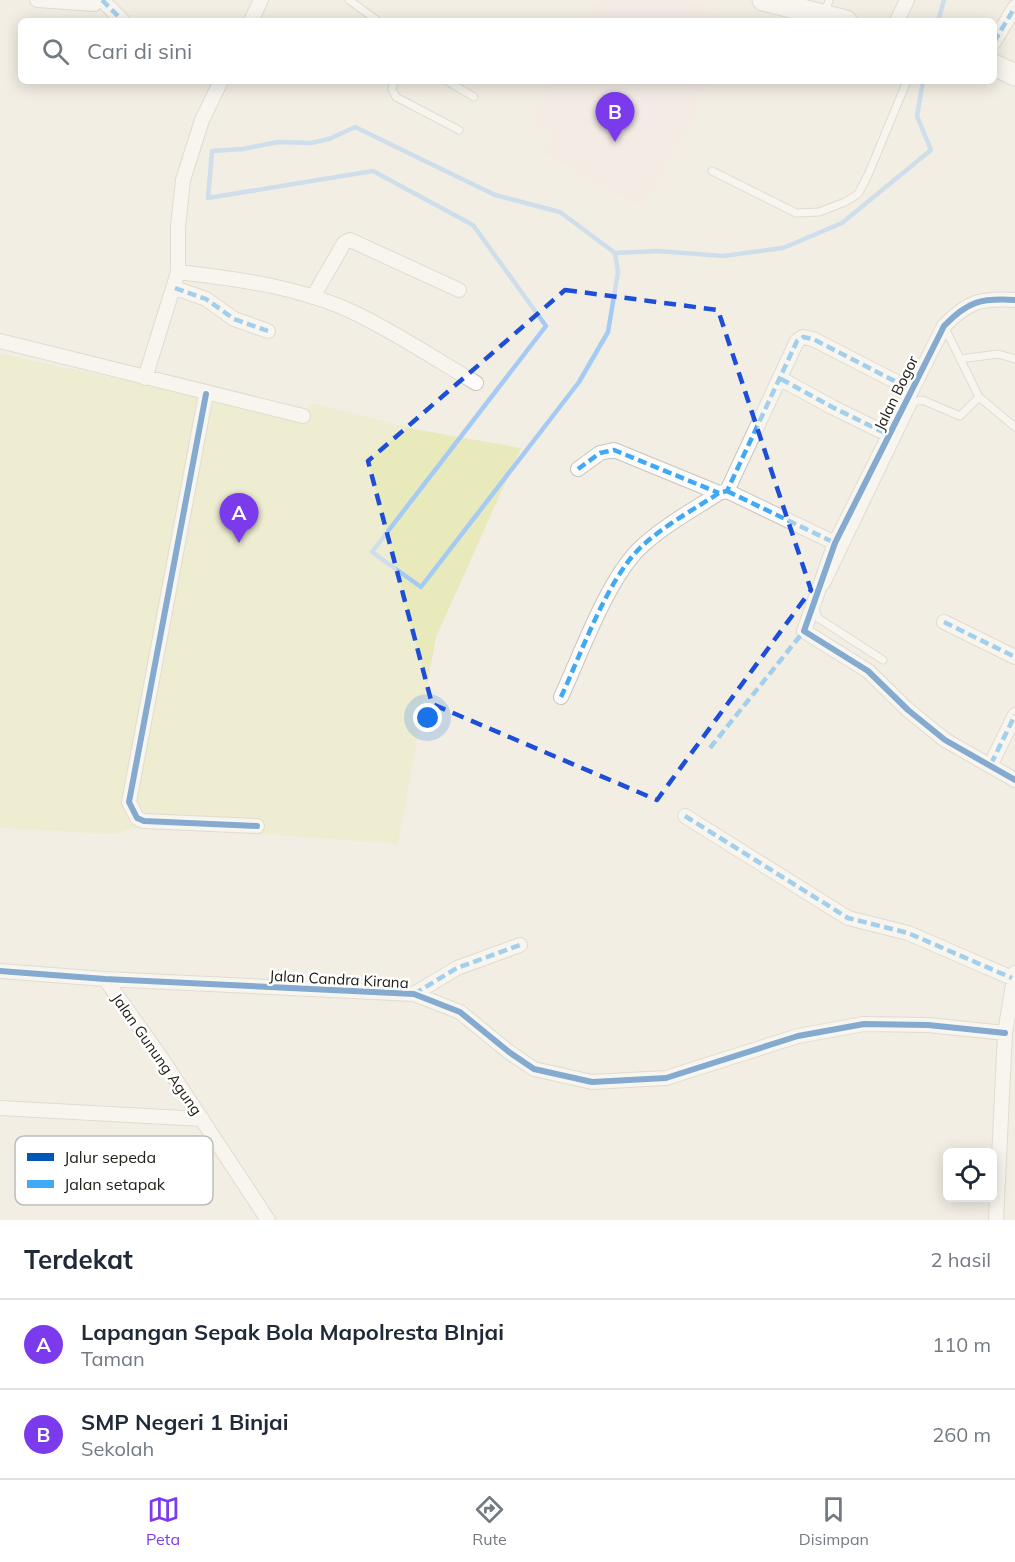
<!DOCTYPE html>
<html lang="id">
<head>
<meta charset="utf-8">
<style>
  :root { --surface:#fff; --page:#f6f6f7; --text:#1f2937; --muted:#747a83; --line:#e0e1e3; --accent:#7c3aed }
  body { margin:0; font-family:Mulish,sans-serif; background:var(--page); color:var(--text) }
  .controls { position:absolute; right:18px; bottom:18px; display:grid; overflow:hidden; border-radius:9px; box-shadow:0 3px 15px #0003 }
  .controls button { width:54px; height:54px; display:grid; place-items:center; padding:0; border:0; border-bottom:2px solid var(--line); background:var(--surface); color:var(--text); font:30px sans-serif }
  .you { position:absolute; left:428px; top:718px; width:21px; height:21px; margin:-15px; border:4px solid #fff; border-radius:50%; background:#1a73e8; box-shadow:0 0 0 9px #1a73e833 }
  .badge { display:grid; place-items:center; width:39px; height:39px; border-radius:50%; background:var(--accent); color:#fff; font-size:20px; font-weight:700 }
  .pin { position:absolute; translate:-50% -50px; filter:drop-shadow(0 2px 3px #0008) }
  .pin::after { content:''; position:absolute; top:32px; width:21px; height:18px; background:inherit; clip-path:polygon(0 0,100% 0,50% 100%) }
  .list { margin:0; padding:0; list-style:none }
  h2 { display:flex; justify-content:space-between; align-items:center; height:78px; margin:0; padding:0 24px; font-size:26px }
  h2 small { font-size:20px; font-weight:400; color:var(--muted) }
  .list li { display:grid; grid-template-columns:39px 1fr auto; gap:18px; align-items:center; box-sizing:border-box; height:90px; padding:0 24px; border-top:2px solid var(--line) }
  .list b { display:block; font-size:22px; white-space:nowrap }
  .list p { margin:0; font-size:20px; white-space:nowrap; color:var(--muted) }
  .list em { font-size:20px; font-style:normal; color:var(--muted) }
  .icon { flex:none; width:33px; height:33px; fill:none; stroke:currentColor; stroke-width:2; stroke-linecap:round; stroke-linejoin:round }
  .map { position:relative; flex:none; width:1015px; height:1220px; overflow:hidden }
  .search { position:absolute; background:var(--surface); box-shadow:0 3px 15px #0003; left:18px; right:18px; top:18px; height:66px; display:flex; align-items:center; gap:15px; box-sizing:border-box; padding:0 21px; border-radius:9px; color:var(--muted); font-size:22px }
  .sheet { height:258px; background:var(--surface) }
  nav { display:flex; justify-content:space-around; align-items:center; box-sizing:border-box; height:84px; border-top:2px solid var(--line); background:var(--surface); font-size:16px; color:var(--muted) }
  nav a { display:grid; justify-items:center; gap:3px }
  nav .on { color:var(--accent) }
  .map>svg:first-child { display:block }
  .education { fill:#f6e6e6 }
  .green { fill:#e8eabc }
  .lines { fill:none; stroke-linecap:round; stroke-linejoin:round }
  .stream { stroke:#a5caf4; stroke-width:4.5 }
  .service-casing { stroke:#c8c5bd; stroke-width:9 }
  .minor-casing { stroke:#c8c5bd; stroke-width:16 }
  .primary-casing { stroke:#c8c5bd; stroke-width:23 }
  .service { stroke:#fdfcfb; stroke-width:7 }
  .minor { stroke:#fdfcfb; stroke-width:14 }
  .primary { stroke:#fdfcfb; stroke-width:21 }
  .quiet { stroke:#3fa9f5; stroke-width:4.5; stroke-dasharray:9 4.5; stroke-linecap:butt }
  .cycleway-casing { stroke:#fff; stroke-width:10 }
  .cycleway { stroke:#0057b8; stroke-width:6 }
  .marked { fill:none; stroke:#1d4ed8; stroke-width:4.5; stroke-dasharray:12 8; stroke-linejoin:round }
  .labels { text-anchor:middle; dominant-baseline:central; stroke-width:5; stroke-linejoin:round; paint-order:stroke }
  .street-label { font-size:15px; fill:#222019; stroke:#fff }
  .key { fill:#fff; stroke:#bdbcba; stroke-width:1.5 }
  .key-label { font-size:16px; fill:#222019 }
</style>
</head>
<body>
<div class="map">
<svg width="1015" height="1220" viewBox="0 0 1015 1220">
  <rect width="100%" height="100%" fill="#f2eee4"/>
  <path class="education" d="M 595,0 L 692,0 L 728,21 L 584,21 Z
    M 552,81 L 707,81 L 696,103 L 699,106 L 642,207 L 544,154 L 555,135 L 531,122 Z"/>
  <path class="green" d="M 0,354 L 302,417 L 313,403 L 414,429 L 521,448 L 436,637 L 398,844 L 185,828 L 134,828 L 113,834 L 0,828 Z"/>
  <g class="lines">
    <path class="stream" d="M 938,21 L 944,0
      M 355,127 L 495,195 L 560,212 L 615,253 L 618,272 L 608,332 L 579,382 L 421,587 L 372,552 L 546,326 L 473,225 L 373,171 L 208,198 L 212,151 L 243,149 L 278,142 L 311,143 L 329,139 Z
      M 615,253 L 658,251 L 723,256 L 783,248 L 842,223 L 931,150 L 917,116 L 923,81"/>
    <g class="service-casing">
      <path id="service" d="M 349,0 L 378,21
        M 825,14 L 829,0
        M 394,81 L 392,89 L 396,97 L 459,130
        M 447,81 L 474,97
        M 712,171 L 796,213 L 819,212 L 845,202 L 858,194 L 868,175 L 907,81
        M 944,326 L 979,397 L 1015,427
        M 960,359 L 998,354 L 1015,359
        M 826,585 L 914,402 L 922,400 L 960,416 L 979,397
        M 815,609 L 818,618 L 883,660"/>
    </g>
    <g class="minor-casing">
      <path id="minor" d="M 37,0 L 94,4 L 97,0
        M 102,0 L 123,21
        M 251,21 L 261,0
        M 897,21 L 907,0
        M 994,42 L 1015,7
        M 178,272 C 239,279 301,287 357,314 C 398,334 437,360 476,383
        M 175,288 L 206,299 L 234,319 L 268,331
        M 313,297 L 344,243 L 350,240 L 459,290
        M 1015,300 C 981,298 968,301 944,326 L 835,543 L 804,631 L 868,671 L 908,710 L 945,740 L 1015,780
        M 0,341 L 303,416
        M 145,378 L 178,272 L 178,227 L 183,180 L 202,120 L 221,81
        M 781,379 L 832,407 L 889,435
        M 206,394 L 129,802 L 137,818 L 144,821 L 257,826
        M 578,469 L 600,453 L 614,450 L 719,493
        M 727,491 L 835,543
        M 944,622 L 1015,657
        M 561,697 C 581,654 607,580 640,548 C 663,526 693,510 719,493 L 727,491 L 797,341 L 803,337 L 813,339 L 910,389
        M 991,764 L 1015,715
        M 685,816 L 848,918 L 908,933 L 1012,978
        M 0,971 L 105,979 L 414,994 L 460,1012 L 509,1052 L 534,1069 L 592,1082 L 666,1078 L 798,1036 L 864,1024 L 928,1025 L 1005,1033
        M 105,979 L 160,1056 L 268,1220
        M 414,994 L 457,968 L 520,945
        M 0,1108 L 202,1119
        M 996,1220 L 1005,1033 L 1015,973"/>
    </g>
    <g class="primary-casing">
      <path id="primary" d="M 763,0 L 846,21
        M 994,65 L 1015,75"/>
    </g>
    <use href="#service" class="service"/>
    <use href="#minor" class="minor"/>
    <use href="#primary" class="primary"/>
    <path class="quiet" d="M 102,0 L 123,21
      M 994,42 L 1015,7
      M 175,288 L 206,299 L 234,319 L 268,331
      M 781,379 L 832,407 L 889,435
      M 578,469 L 600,453 L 614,450 L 719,493
      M 727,491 L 835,543 L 833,548
      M 944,622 L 1015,657
      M 561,697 C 581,654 607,580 640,548 C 663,526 693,510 719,493 L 727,491 L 797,341 L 803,337 L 813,339 L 910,389
      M 710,748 L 804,631
      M 991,764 L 1015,715
      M 685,816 L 848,918 L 908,933 L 1012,978
      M 414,994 L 457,968 L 520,945"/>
    <g class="cycleway-casing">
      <path id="cycleway" d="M 1015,300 C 981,298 968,301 944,326 L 835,543 L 804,631 L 868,671 L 908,710 L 945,740 L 1015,780
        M 206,394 L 129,802 L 137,818 L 144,821 L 257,826
        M 0,971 L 105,979 L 414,994 L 460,1012 L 509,1052 L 534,1069 L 592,1082 L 666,1078 L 798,1036 L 864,1024 L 928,1025 L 1005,1033"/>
    </g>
    <use href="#cycleway" class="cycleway"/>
  </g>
  <path d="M0 0H1015V1220H0ZM 565,290 L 718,310 L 811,590 L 657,800 L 432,704 L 368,461 Z" fill="#f2eee4" fill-opacity=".55" fill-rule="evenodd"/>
  <path class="marked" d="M 565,290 L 718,310 L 811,590 L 657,800 L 432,704 L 368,461 Z"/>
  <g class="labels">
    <g class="street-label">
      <text transform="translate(896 393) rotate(-64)">Jalan Bogor</text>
      <text transform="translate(339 979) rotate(3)">Jalan Candra Kirana</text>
      <text transform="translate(157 1054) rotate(55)">Jalan Gunung Agung</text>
    </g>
  </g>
  <rect x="15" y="1136" width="198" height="69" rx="9" class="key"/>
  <rect x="27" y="1153" width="27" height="8" fill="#0057b8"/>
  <rect x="27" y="1180" width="27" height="8" fill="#3fa9f5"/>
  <g class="key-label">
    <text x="64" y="1163">Jalur sepeda</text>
    <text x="64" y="1190">Jalan setapak</text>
  </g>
</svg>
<div class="controls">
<button><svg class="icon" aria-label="locate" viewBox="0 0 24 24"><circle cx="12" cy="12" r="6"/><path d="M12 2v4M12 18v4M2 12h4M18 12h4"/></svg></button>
</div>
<div class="you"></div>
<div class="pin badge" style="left:239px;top:543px">A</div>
<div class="pin badge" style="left:615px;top:142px">B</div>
<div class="search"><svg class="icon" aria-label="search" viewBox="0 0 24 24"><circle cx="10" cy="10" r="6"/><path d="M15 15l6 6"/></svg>Cari di sini</div>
</div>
<section class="sheet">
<h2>Terdekat<small>2 hasil</small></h2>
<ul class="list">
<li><span class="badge">A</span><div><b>Lapangan Sepak Bola Mapolresta BInjai</b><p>Taman</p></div><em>110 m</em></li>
<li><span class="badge">B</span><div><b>SMP Negeri 1 Binjai</b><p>Sekolah</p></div><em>260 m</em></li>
</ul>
</section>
<nav>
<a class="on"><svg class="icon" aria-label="map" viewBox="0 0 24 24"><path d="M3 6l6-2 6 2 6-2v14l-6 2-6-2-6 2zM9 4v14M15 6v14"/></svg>Peta</a>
<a><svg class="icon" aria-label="directions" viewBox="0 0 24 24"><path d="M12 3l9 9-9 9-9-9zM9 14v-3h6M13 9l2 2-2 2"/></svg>Rute</a>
<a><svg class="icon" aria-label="saved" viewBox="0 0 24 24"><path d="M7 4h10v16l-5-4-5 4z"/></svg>Disimpan</a>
</nav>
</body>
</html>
